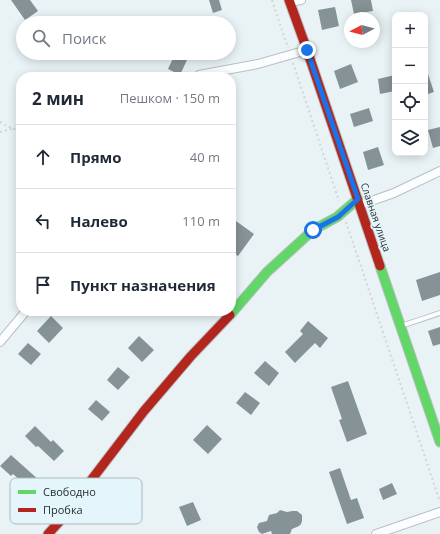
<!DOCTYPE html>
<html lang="ru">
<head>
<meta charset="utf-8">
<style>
  :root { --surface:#fff; --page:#f6f6f7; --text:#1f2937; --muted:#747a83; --line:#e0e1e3 }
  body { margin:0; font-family:"Open Sans",sans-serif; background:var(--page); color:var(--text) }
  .controls { position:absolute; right:12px; top:12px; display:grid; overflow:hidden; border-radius:8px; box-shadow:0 2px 10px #0003 }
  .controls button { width:36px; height:36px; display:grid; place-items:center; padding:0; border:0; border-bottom:1px solid var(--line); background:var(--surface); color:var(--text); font:20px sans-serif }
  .compass { position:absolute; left:344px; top:12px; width:36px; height:36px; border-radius:50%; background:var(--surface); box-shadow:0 2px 10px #0003; rotate:263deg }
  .stop { position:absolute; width:12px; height:12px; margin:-9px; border:3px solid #1a73e8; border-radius:50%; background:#fff }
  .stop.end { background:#1a73e8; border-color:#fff; box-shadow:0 1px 4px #0008 }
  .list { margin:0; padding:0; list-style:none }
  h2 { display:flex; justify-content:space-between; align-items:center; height:52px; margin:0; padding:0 16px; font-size:17px }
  h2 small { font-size:13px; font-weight:400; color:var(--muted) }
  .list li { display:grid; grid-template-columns:26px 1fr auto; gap:12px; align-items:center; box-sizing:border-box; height:64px; padding:0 16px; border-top:1px solid var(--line) }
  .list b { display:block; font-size:15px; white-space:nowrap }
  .list em { font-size:13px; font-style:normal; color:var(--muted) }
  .icon { flex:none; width:22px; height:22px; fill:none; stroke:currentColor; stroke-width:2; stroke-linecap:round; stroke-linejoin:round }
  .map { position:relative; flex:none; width:440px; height:534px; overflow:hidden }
  .search { position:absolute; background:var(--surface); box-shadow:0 2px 10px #0003; left:16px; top:16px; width:220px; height:44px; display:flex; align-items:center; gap:10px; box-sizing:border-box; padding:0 14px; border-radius:22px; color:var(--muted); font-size:15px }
  .panel { position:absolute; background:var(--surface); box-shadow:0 2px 10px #0003; left:16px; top:72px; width:220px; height:244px; border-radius:16px }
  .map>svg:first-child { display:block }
  .building { fill:#869396 }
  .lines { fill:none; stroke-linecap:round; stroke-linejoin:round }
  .lane-casing { stroke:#b7bfc1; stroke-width:6 }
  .street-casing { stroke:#b7bfc1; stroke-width:10 }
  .fast-casing { stroke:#b7bfc1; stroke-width:11 }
  .jam-casing { stroke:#b7bfc1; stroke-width:11 }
  .path { stroke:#d2d5d6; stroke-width:2; stroke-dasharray:2 3; stroke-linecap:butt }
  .lane { stroke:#fcfdfe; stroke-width:4 }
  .street { stroke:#fcfdfe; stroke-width:8 }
  .fast { stroke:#63d668; stroke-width:9 }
  .jam { stroke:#b3261e; stroke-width:9 }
  .route { stroke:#1a73e8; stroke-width:5 }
  .labels { text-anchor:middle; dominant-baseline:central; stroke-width:4; stroke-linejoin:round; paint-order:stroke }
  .street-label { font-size:10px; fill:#262d2e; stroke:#e4f6fb }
  .key { fill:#e4f6fb; stroke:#abbabe; stroke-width:1 }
  .key-label { font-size:11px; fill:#262d2e }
</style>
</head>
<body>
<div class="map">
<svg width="440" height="534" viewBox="0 0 440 534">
  <rect width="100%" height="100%" fill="#e9f3f6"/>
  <path class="building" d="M 11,0 L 30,0 L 38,11 L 25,20 Z
    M 209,0 L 219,0 L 222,10 L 213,13 Z
    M 351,0 L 371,0 L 373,11 L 354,14 Z
    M 335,7 L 339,26 L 322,30 L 318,10 Z
    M 175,54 L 187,60 L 180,75 L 168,69 Z
    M 351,64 L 358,82 L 340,89 L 334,71 Z
    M 425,71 L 427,71 L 434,92 L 425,95 Z
    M 395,75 L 395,91 L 380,94 L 378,79 Z
    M 369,108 L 373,121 L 354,127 L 350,114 Z
    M 440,127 L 440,146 L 433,148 L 428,130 Z
    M 378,147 L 384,165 L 368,170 L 363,152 Z
    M 236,221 L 254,234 L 238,256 L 231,251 L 231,228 Z
    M 440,272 L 440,295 L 422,301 L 416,280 Z
    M 51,316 L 63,328 L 49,343 L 37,331 Z
    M 308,321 L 328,338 L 320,348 L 315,343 L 295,363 L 285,352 L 303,334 L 300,331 Z
    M 440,327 L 440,344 L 433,346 L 428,331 Z
    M 139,336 L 154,350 L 142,362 L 128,348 Z
    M 28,343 L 41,354 L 31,365 L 18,354 Z
    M 265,361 L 279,373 L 269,386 L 254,373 Z
    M 118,367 L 130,377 L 118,390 L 107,380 Z
    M 348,381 L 367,434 L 347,442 L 339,420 L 342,419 L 331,387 Z
    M 245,392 L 260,403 L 251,415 L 236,403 Z
    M 96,400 L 110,412 L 102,421 L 88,409 Z
    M 207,425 L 222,439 L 208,454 L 193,440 Z
    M 35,426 L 51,442 L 53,440 L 64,451 L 54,461 L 38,446 L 36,447 L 25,436 Z
    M 11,455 L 40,481 L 31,490 L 13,474 L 11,476 L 0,466 Z
    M 340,468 L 351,500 L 357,498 L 364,518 L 347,524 L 329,472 Z
    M 392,483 L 397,494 L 383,500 L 379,489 Z
    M 193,502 L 201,520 L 187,526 L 179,507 Z
    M 280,510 L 287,512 L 292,511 L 297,511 L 302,515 L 302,521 L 301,524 L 299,526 L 292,529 L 290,534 L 272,534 L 271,531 L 262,534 L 259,532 L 257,527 L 259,523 L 267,521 L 269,515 L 277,513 Z"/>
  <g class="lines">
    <g class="lane-casing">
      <path id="lane" d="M 401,326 L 440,313"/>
    </g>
    <g class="street-casing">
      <path id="street" d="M 290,2 L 301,0
        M 197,77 L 199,75 L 258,64 L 307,50
        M 360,205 L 394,193 L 440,171
        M 0,342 L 26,311
        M 376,534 L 440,512"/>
    </g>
    <g class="fast-casing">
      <path id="fast" d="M 380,266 L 440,442
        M 230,315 L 267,272 L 313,230 L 337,217 L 358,199"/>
    </g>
    <g class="jam-casing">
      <path id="jam" d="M 289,0 L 307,50 L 380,266
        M 48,534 L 60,521 L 144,411 L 191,356 L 230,315"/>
    </g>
    <path class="path" d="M 272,0 L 288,48
      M 293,63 L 339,201
      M 0,122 L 13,129 L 21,128
      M 0,132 L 12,129
      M 346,222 L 440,502"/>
    <use href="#lane" class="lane"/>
    <use href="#street" class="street"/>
    <use href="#fast" class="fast"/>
    <use href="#jam" class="jam"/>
  </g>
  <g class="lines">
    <path class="route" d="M 307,50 L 358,199 L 338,217 L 313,230"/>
  </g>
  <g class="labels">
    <g class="street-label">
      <text transform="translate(376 217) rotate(71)">Славная улица</text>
    </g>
  </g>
  <rect x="10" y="478" width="132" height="46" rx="6" class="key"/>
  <rect x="18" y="490" width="18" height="4" fill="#63d668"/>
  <rect x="18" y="508" width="18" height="4" fill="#b3261e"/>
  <g class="key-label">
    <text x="43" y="496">Свободно</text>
    <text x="43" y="514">Пробка</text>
  </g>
</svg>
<div class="controls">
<button>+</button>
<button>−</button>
<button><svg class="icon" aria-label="locate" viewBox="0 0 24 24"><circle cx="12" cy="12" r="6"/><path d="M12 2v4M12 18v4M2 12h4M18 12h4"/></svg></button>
<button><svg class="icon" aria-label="layers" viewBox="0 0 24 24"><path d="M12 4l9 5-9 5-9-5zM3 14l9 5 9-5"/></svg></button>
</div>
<svg class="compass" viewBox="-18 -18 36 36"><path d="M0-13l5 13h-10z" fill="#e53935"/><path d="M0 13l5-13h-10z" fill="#747a83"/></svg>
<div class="stop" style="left:313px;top:230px"></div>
<div class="stop end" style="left:307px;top:50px"></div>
<div class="search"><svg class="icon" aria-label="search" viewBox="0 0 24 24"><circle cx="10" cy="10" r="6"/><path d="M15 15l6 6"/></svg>Поиск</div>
<section class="panel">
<h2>2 мин<small>Пешком · 150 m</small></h2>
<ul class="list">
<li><svg class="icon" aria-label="ahead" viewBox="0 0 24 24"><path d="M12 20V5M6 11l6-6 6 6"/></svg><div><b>Прямо</b></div><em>40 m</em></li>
<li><svg class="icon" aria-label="left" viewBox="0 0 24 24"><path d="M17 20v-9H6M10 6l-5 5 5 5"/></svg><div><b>Налево</b></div><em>110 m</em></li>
<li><svg class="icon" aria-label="arrive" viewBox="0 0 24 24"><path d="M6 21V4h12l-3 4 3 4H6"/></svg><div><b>Пункт назначения</b></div></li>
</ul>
</section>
</div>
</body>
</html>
